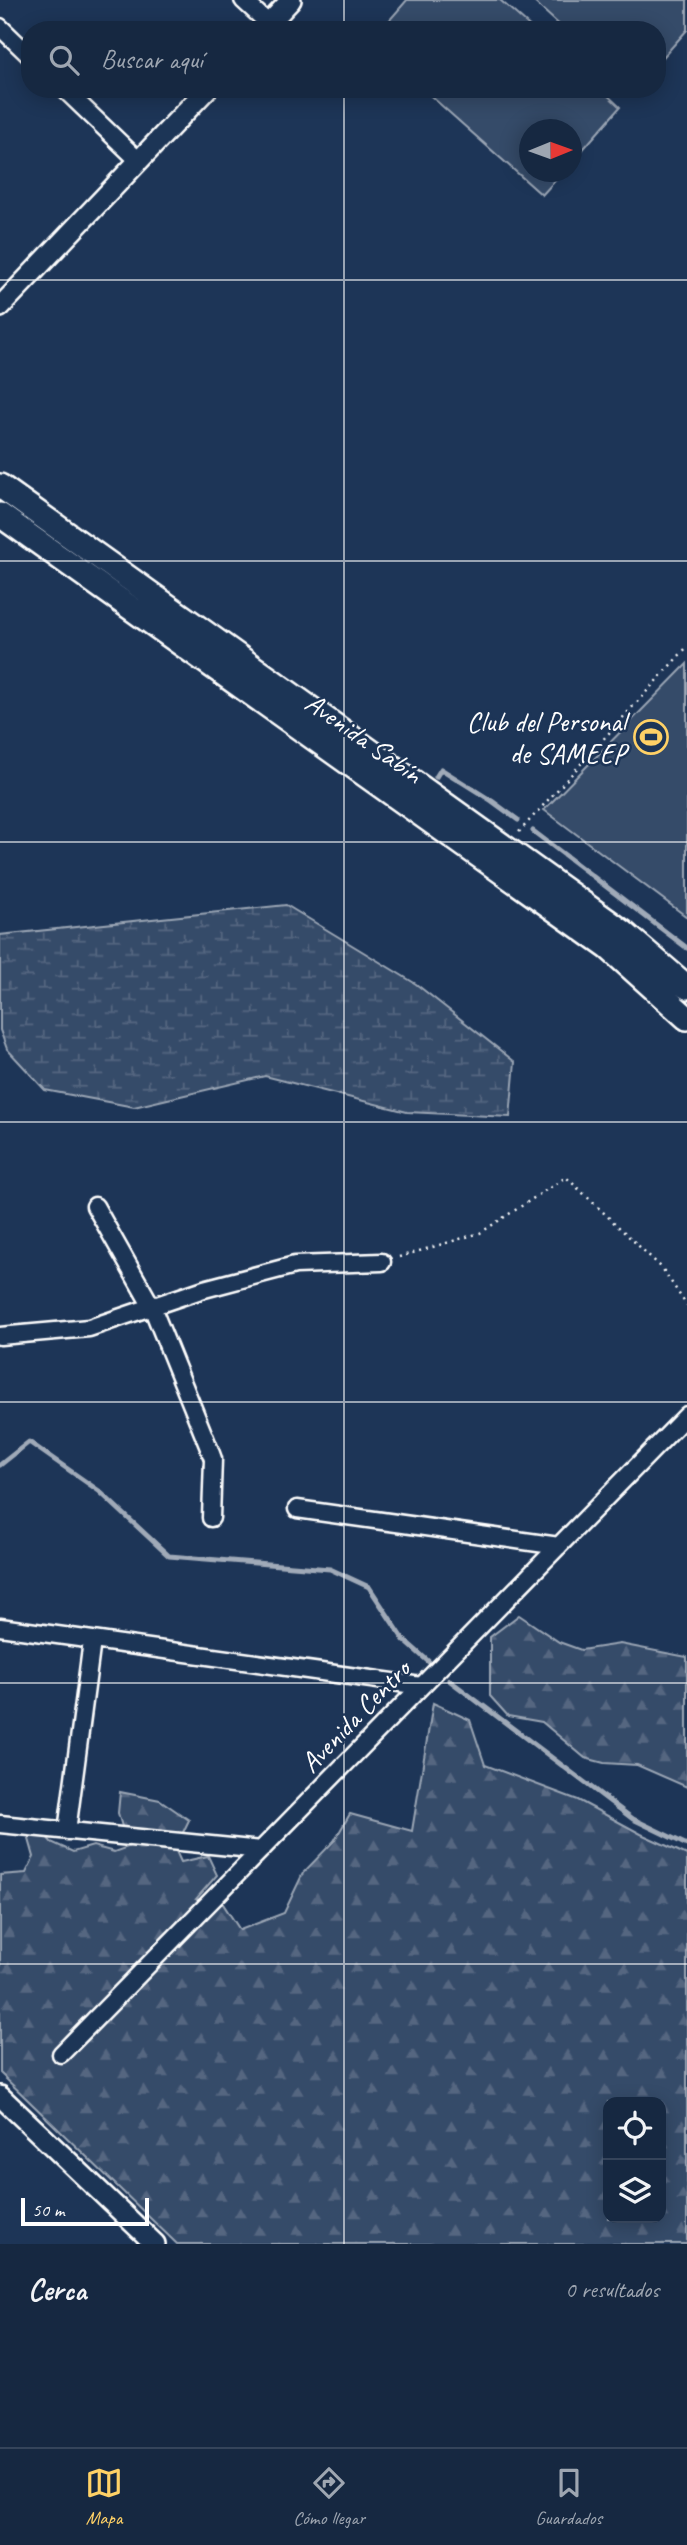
<!DOCTYPE html>
<html lang="es">
<head>
<meta charset="utf-8">
<style>
  :root { --surface:#162841; --page:#23344c; --text:#f1f3f6; --muted:#9ea6b1; --line:#35445a; --accent:#ffd166 }
  body { margin:0; font-family:Caveat,sans-serif; background:var(--page); color:var(--text) }
  .controls { position:absolute; right:21px; bottom:21px; display:grid; overflow:hidden; border-radius:14px; box-shadow:0 4px 18px #0003 }
  .controls button { width:63px; height:63px; display:grid; place-items:center; padding:0; border:0; border-bottom:2px solid var(--line); background:var(--surface); color:var(--text); font:35px sans-serif }
  .compass { position:absolute; left:519px; top:119px; width:63px; height:63px; border-radius:50%; background:var(--surface); box-shadow:0 4px 18px #0003; rotate:89deg }
  .scale { position:absolute; left:21px; bottom:18px; width:128px; box-sizing:border-box; padding-left:7px; border:4px solid #fff; border-top:0; font-size:19px; line-height:24px; white-space:nowrap; color:#fff; -webkit-text-stroke:5px #1d3557; paint-order:stroke }
  .list { margin:0; padding:0; list-style:none }
  h2 { display:flex; justify-content:space-between; align-items:center; height:91px; margin:0; padding:0 28px; font-size:30px }
  h2 small { font-size:23px; font-weight:400; color:var(--muted) }
  .icon { flex:none; width:38px; height:38px; fill:none; stroke:currentColor; stroke-width:2; stroke-linecap:round; stroke-linejoin:round }
  .map { position:relative; flex:none; width:687px; height:2244px; overflow:hidden }
  .search { position:absolute; background:var(--surface); box-shadow:0 4px 18px #0003; left:21px; right:21px; top:21px; height:77px; display:flex; align-items:center; gap:18px; box-sizing:border-box; padding:0 24px; border-radius:28px; color:var(--muted); font-size:26px }
  .sheet { height:203px; background:var(--surface) }
  nav { display:flex; justify-content:space-around; align-items:center; box-sizing:border-box; height:98px; border-top:2px solid var(--line); background:var(--surface); font-size:19px; color:var(--muted) }
  nav a { display:grid; justify-items:center; gap:4px }
  nav .on { color:var(--accent) }
  .map>svg:first-child { display:block }
  .green { fill:#364b69; stroke:#9aa5b4; stroke-width:2 }
  .forest { fill:url(#forest-firs); stroke:#9aa5b4; stroke-width:2; fill-rule:evenodd }
  .wetland { fill:url(#wetland-marsh); stroke:#9aa5b4; stroke-width:2 }
  .lines { fill:none; stroke-linecap:round; stroke-linejoin:round }
  .stream { stroke:#a0aab8; stroke-width:5 }
  .minor-casing { stroke:#fff; stroke-width:21 }
  .tertiary-casing { stroke:#fff; stroke-width:24 }
  .secondary-casing { stroke:#fff; stroke-width:28 }
  .path { stroke:#fff; stroke-width:2.5; stroke-dasharray:2 5; stroke-linecap:butt }
  .minor { stroke:#1d3557; stroke-width:16 }
  .tertiary { stroke:#1d3557; stroke-width:19 }
  .secondary { stroke:#1d3557; stroke-width:23 }
  .grid { fill:none; stroke:#fff; stroke-width:2; stroke-opacity:0.55 }
  .labels { text-anchor:middle; dominant-baseline:central; stroke-width:5; stroke-linejoin:round; paint-order:stroke }
  .poi-label { font-size:28px; fill:#fff; stroke:#1d3557; text-anchor:end }
  .street-label { font-size:28px; fill:#fff; stroke:#1d3557 }
</style>
</head>
<body>
<div class="map">
<svg width="687" height="2244" viewBox="0 0 687 2244">
  <defs>
    <pattern id="forest-firs" width="22" height="20" patternUnits="userSpaceOnUse" patternTransform="scale(1.75)"><rect width="22" height="20" fill="#364b69"/><path d="M5 1l3.5 6h-7zM16 11l3.5 6h-7z" fill="#546680"/></pattern>
    <pattern id="wetland-marsh" width="20" height="14" patternUnits="userSpaceOnUse" patternTransform="scale(1.75)"><rect width="20" height="14" fill="#364b69"/><path d="M1 5h8M5 5V1M11 12h8M15 12V8" fill="none" stroke="#546680"/></pattern>
  </defs>
  <rect width="100%" height="100%" fill="#1d3557"/>
  <filter id="ink" filterUnits="userSpaceOnUse"><feTurbulence type="fractalNoise" baseFrequency=".0143" numOctaves="2"/><feDisplacementMap in="SourceGraphic" scale="14" xChannelSelector="R" yChannelSelector="G"/><feConvolveMatrix kernelMatrix="1 2 1 2 8 2 1 2 1" color-interpolation-filters="sRGB"/></filter>
  <g filter="url(#ink)">
    <path class="green" d="M 407,0 L 500,0 L 534,30 L 381,30 Z
      M 532,0 L 687,0 L 687,30 L 657,64 L 657,30 L 565,30 Z
      M 423,89 L 601,89 L 620,107 L 572,162 L 572,130 L 530,130 L 530,172 L 563,172 L 542,195 Z
      M 687,664 L 687,917 L 544,810 Z"/>
    <path class="forest" d="M 519,1615 L 559,1642 L 581,1650 L 620,1644 L 687,1657 L 687,1787 L 637,1765 L 604,1763 L 585,1758 L 542,1722 L 508,1716 L 490,1696 L 490,1637 Z
      M 433,1703 L 470,1720 L 485,1765 L 578,1800 L 641,1834 L 687,1855 L 687,2244 L 177,2244 L 0,2073 L 0,1875 L 26,1873 L 34,1857 L 29,1839 L 35,1823 L 51,1842 L 73,1852 L 93,1846 L 114,1852 L 128,1847 L 118,1813 L 120,1792 L 160,1800 L 189,1820 L 175,1849 L 181,1862 L 208,1856 L 217,1875 L 196,1899 L 223,1904 L 240,1930 L 284,1913 L 303,1873 L 334,1841 L 350,1814 L 412,1831 ZM 608,2102 L 661,2102 L 661,2218 L 608,2218 Z"/>
    <path class="wetland" d="M 286,905 L 416,984 L 515,1062 L 510,1117 L 407,1112 L 265,1076 L 134,1107 L 45,1090 L 7,1049 L 0,1030 L 0,935 Z"/>
    <g class="lines">
      <path class="stream" d="M 436,777 L 441,769 L 492,801 L 518,820
        M 533,831 L 687,948
        M 0,1465 L 29,1442 L 99,1491 L 169,1556 L 330,1569 L 369,1587 L 404,1640 L 429,1662
        M 449,1680 L 633,1819 L 687,1845"/>
      <g class="minor-casing">
        <path id="minor" d="M 243,0 L 269,24
          M 0,27 L 30,56
          M 64,89 L 139,161
          M 95,1206 L 152,1307 L 209,1448 L 213,1459 L 211,1518
          M 0,1336 L 89,1328 L 204,1289 L 295,1265 L 382,1262
          M 297,1509 L 559,1546
          M 0,1627 L 421,1686
          M 0,1824 L 261,1850
          M 67,1831 L 92,1641
          M 61,2054 L 687,1415"/>
      </g>
      <g class="tertiary-casing">
        <path id="tertiary" d="M 263,30 L 291,0
          M 0,307 L 207,89
          M 0,2096 L 155,2244"/>
      </g>
      <g class="secondary-casing">
        <path id="secondary" d="M 0,486 L 623,932 L 687,987
          M 0,515 L 609,948 L 687,1018"/>
      </g>
      <path class="path" d="M 519,832 L 687,647
        M 399,1257 L 480,1233 L 566,1177 L 662,1268 L 687,1306"/>
      <use href="#minor" class="minor"/>
      <use href="#tertiary" class="tertiary"/>
      <use href="#secondary" class="secondary"/>
    </g>
  </g>
  <path class="grid" d="M 344,0 L 344,30M 344,89 L 344,2244M 0,280 L 687,280M 0,561 L 687,561M 0,842 L 687,842M 0,1122 L 687,1122M 0,1402 L 687,1402M 0,1683 L 687,1683M 0,1964 L 687,1964"/>
  <defs>
    <g id="stadium-ring" transform="scale(1.75)"><circle r="9.5" fill="#1d3557" stroke="#ffd166" stroke-width="1.5"/><path d="M0-5a6.5 5 0 1 0 0 10a6.5 5 0 1 0 0-10ZM-3.5-1.8h7v3.6h-7Z" fill="#ffd166"/></g>
  </defs>
  <g fill-rule="evenodd">
    <use href="#stadium-ring" x="651" y="737"/>
  </g>
  <g class="labels">
    <g class="poi-label">
      <text x="626" y="721">Club del Personal<tspan x="626" dy="32">de SAMEEP</tspan></text>
    </g>
    <g class="street-label">
      <text transform="translate(364 738) rotate(35)">Avenida Sabín</text>
      <text transform="translate(355 1716) rotate(-46)">Avenida Centro</text>
    </g>
  </g>
</svg>
<div class="controls">
<button><svg class="icon" aria-label="locate" viewBox="0 0 24 24"><circle cx="12" cy="12" r="6"/><path d="M12 2v4M12 18v4M2 12h4M18 12h4"/></svg></button>
<button><svg class="icon" aria-label="layers" viewBox="0 0 24 24"><path d="M12 4l9 5-9 5-9-5zM3 14l9 5 9-5"/></svg></button>
</div>
<svg class="compass" viewBox="-18 -18 36 36"><path d="M0-13l5 13h-10z" fill="#e53935"/><path d="M0 13l5-13h-10z" fill="#9ea6b1"/></svg>
<div class="scale">50 m</div>
<div class="search"><svg class="icon" aria-label="search" viewBox="0 0 24 24"><circle cx="10" cy="10" r="6"/><path d="M15 15l6 6"/></svg>Buscar aquí</div>
</div>
<section class="sheet">
<h2>Cerca<small>0 resultados</small></h2>
<ul class="list">
</ul>
</section>
<nav>
<a class="on"><svg class="icon" aria-label="map" viewBox="0 0 24 24"><path d="M3 6l6-2 6 2 6-2v14l-6 2-6-2-6 2zM9 4v14M15 6v14"/></svg>Mapa</a>
<a><svg class="icon" aria-label="directions" viewBox="0 0 24 24"><path d="M12 3l9 9-9 9-9-9zM9 14v-3h6M13 9l2 2-2 2"/></svg>Cómo llegar</a>
<a><svg class="icon" aria-label="saved" viewBox="0 0 24 24"><path d="M7 4h10v16l-5-4-5 4z"/></svg>Guardados</a>
</nav>
</body>
</html>
